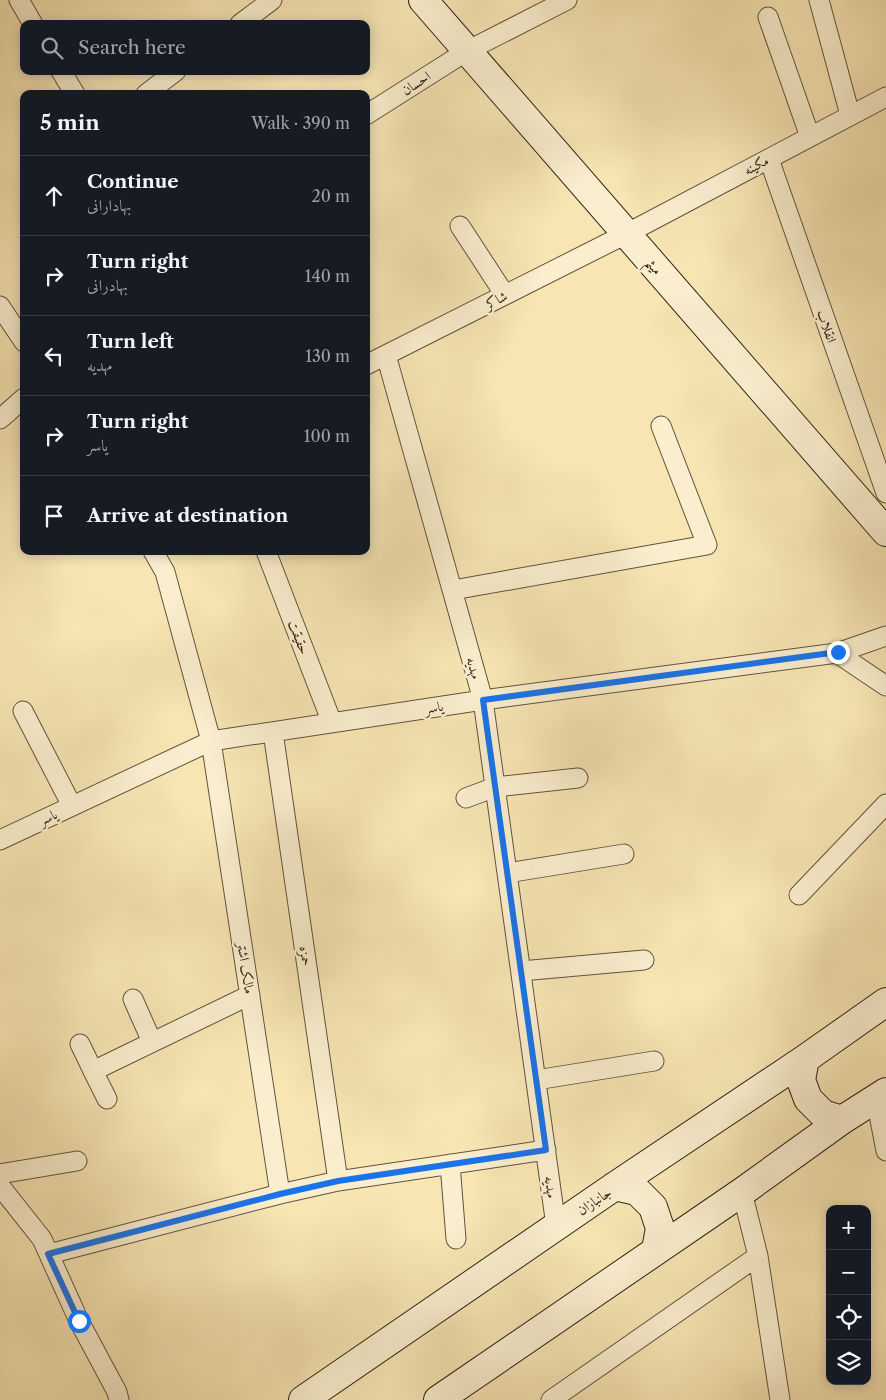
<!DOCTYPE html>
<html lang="en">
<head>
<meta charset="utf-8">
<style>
  :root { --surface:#171b24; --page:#20242c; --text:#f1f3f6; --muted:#9ea1a6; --line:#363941 }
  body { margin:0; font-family:"Libre Caslon Text",Amiri,serif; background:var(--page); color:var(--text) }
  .controls { position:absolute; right:15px; bottom:15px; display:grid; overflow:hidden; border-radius:10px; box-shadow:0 2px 12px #0003 }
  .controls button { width:45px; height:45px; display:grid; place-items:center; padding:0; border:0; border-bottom:1px solid var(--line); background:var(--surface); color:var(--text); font:25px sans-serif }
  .stop { position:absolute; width:15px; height:15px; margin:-11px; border:4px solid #1a73e8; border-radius:50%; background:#fff }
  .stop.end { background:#1a73e8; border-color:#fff; box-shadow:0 1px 5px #0008 }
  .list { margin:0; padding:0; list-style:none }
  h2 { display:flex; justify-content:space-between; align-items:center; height:65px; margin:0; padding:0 20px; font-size:21px }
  h2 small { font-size:16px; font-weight:400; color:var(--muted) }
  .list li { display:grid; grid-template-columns:32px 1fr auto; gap:15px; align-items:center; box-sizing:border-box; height:80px; padding:0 20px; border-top:1px solid var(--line) }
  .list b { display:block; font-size:19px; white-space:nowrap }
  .list p { margin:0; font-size:16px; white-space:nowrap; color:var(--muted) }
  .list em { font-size:16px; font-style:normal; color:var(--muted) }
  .icon { flex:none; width:28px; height:28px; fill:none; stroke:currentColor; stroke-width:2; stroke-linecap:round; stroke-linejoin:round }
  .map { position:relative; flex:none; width:886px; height:1400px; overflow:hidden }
  .search { position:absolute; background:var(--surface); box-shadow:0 2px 12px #0003; left:20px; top:20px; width:350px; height:55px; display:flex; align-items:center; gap:12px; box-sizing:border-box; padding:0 18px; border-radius:10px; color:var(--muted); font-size:19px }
  .panel { position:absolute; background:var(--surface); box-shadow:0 2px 12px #0003; left:20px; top:90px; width:350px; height:465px; border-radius:10px }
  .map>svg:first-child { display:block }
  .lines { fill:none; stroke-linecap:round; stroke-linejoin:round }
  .street-casing { stroke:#61533b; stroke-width:21 }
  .secondary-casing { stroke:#2f2213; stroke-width:30 }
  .street { stroke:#faeece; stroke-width:19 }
  .secondary { stroke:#faeece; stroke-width:28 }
  .route { stroke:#1a73e8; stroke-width:6 }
  .labels { text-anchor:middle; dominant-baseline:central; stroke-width:5; stroke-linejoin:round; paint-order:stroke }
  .street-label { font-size:14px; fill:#2f2213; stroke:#faeece }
</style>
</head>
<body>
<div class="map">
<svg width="886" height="1400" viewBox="0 0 886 1400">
  <rect width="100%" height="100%" fill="#f7e5b4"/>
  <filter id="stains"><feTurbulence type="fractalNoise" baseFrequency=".004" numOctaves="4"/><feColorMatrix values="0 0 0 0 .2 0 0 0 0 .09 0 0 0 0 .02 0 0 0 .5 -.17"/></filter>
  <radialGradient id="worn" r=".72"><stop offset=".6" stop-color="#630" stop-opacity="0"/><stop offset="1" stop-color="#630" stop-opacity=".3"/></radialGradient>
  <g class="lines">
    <g class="street-casing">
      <path id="street" d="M 19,0 L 33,24
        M 819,0 L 850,115
        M 768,17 L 810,137
        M 240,24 L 272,0
        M 61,71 L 75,94
        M 146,94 L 176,71
        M 366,115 L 467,51 L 567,0
        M 769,159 L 886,493
        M 460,226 L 505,295
        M 0,306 L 24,342
        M 386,355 L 483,700 L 556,1226
        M 366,365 L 626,234 L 886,97
        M 0,419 L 24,398
        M 153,551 L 165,572 L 211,741 L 280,1194
        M 266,551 L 332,723
        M 453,590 L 707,545 L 661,426
        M 837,653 L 886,686
        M 23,711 L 72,806
        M 273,732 L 338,1181
        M 466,798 L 495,787 L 578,778
        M 0,840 L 211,741 L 483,700 L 837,653 L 886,636
        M 507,873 L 624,854
        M 799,895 L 886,804
        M 521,971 L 644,960
        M 133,999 L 152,1042
        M 80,1044 L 93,1071 L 250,995
        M 93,1071 L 107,1099
        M 536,1080 L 654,1061
        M 876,1099 L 886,1151
        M 450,1164 L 456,1239
        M 0,1174 L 77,1161
        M 0,1186 L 42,1239 L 79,1321 L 117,1392 L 119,1400
        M 742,1192 L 758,1256 L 780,1400
        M 49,1254 L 280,1194 L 338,1181 L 546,1150
        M 551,1400 L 758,1256"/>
    </g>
    <g class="secondary-casing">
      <path id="secondary" d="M 423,0 L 886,532
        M 805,1059 L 801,1080 L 808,1099 L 823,1114 L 842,1120
        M 615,1186 L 637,1191 L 653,1207 L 660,1228 L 656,1250
        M 303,1400 L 615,1186 L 805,1059 L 886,1002
        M 438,1400 L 742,1192 L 842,1120 L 886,1092"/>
    </g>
    <use href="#street" class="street"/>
    <use href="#secondary" class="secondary"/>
  </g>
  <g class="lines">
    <path class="route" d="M 79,1321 L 48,1254 L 280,1194 L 338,1181 L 546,1150 L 483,700 L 838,652"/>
  </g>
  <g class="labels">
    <g class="street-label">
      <text transform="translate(416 83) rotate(-33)">احسان</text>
      <text transform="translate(756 165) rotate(-28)">مکینه</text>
      <text transform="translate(654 266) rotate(49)">میثم</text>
      <text transform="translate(496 300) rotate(-27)">شاکر</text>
      <text transform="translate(827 326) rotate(71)">انقلاب</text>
      <text transform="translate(299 637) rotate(69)">حقیقت</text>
      <text transform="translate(474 668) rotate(74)">مهدیه</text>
      <text transform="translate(434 707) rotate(-9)">یاسر</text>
      <text transform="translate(48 817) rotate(-25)">یاسر</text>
      <text transform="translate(306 956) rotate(82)">حمزه</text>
      <text transform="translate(246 968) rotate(81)">مالک اشتر</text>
      <text transform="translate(551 1187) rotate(82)">مهدیه</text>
      <text transform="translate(594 1201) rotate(-34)">جانبازان</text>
    </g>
  </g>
  <rect width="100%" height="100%" filter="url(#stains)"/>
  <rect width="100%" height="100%" fill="url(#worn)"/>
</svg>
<div class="controls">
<button>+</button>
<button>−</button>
<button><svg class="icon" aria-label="locate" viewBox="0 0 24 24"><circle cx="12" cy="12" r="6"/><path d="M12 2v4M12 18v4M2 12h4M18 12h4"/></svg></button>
<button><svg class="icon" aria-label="layers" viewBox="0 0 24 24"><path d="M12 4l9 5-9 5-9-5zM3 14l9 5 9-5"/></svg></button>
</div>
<div class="stop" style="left:79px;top:1321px"></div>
<div class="stop end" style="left:838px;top:652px"></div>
<div class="search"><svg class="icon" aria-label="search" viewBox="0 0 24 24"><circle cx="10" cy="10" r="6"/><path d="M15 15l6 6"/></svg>Search here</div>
<section class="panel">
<h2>5 min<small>Walk · 390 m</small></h2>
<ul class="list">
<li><svg class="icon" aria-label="ahead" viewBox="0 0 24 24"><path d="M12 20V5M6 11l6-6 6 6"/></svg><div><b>Continue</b><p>بهادارانی</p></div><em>20 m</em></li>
<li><svg class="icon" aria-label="right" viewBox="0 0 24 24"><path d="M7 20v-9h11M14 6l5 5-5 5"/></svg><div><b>Turn right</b><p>بهادرانی</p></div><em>140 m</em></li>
<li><svg class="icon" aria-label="left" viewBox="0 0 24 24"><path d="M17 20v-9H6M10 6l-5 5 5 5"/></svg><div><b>Turn left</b><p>مهدیه</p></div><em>130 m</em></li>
<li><svg class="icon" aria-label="right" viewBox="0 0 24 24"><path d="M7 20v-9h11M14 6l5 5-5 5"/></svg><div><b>Turn right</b><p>یاسر</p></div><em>100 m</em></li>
<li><svg class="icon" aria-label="arrive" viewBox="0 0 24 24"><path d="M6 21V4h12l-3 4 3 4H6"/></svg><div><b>Arrive at destination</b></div></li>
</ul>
</section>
</div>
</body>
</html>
